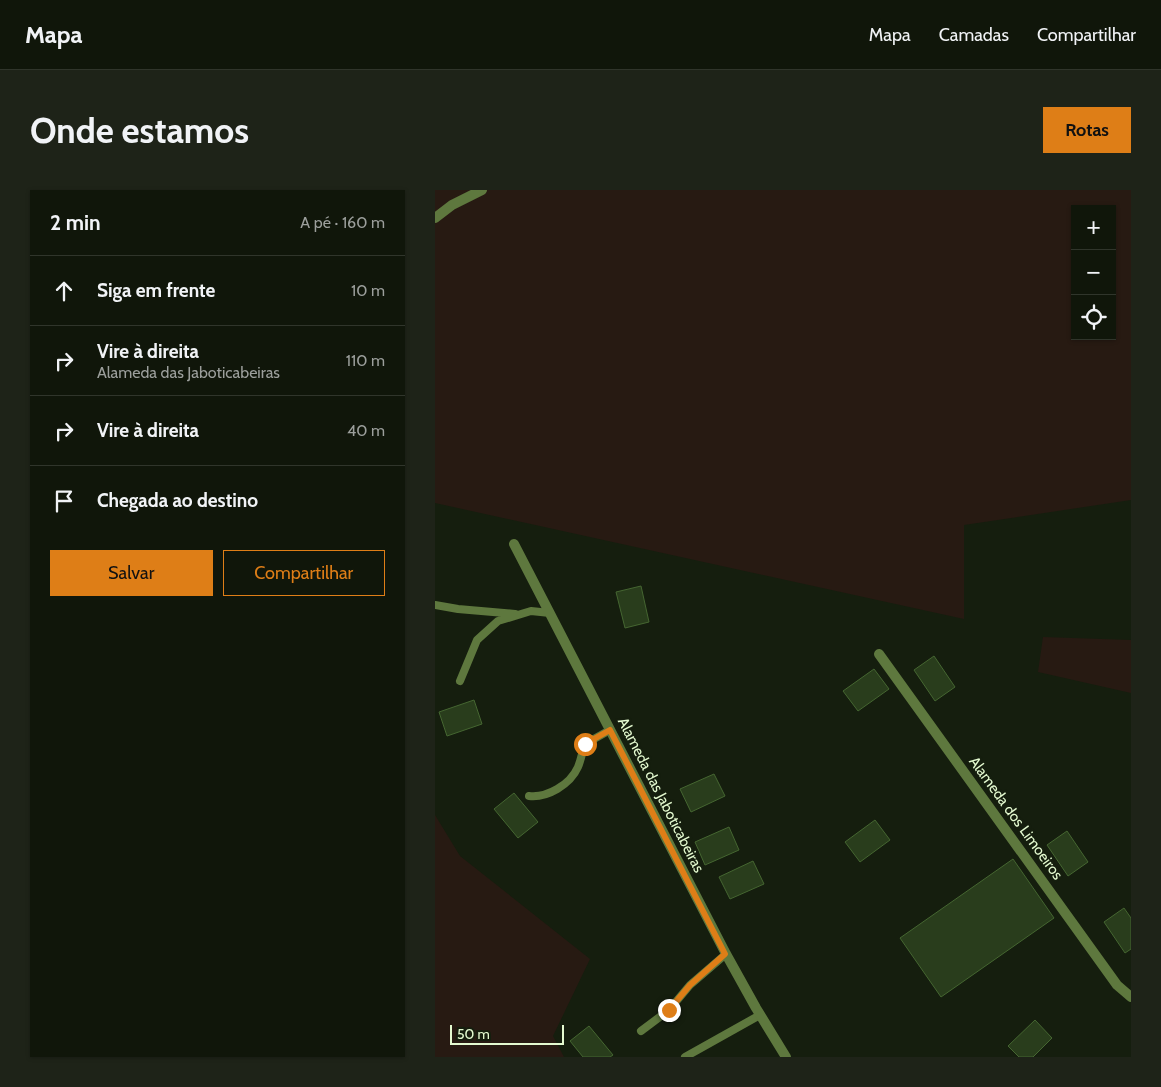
<!DOCTYPE html>
<html lang="pt">
<head>
<meta charset="utf-8">
<style>
  :root { --surface:#10160a; --page:#1e2318; --text:#f1f3f6; --muted:#9c9f9c; --line:#30352b; --accent:#de7e17 }
  body { margin:0; font-family:Cabin,sans-serif; background:var(--page); color:var(--text) }
  .controls { position:absolute; right:15px; top:15px; display:grid; overflow:hidden; border-radius:0px; box-shadow:0 1px 4px #0004 }
  .controls button { width:45px; height:45px; display:grid; place-items:center; padding:0; border:0; border-bottom:1px solid var(--line); background:var(--surface); color:var(--text); font:25px sans-serif }
  .scale { position:absolute; left:15px; bottom:12px; width:114px; box-sizing:border-box; padding-left:5px; border:2px solid #e4fad0; border-top:0; font-size:14px; line-height:18px; white-space:nowrap; color:#e4fad0; -webkit-text-stroke:4px #151e0e; paint-order:stroke }
  .stop { position:absolute; width:15px; height:15px; margin:-11px; border:4px solid #de7e17; border-radius:50%; background:#fff }
  .stop.end { background:#de7e17; border-color:#fff; box-shadow:0 1px 5px #0008 }
  .list { margin:0; padding:0; list-style:none }
  h2 { display:flex; justify-content:space-between; align-items:center; height:65px; margin:0; padding:0 20px; font-size:21px }
  h2 small { font-size:16px; font-weight:400; color:var(--muted) }
  .list li { display:grid; grid-template-columns:32px 1fr auto; gap:15px; align-items:center; box-sizing:border-box; height:70px; padding:0 20px; border-top:1px solid var(--line) }
  .list b { display:block; font-size:19px; white-space:nowrap }
  .list p { margin:0; font-size:16px; white-space:nowrap; color:var(--muted) }
  .list em { font-size:16px; font-style:normal; color:var(--muted) }
  .actions { display:flex; gap:10px; padding:15px 20px }
  .actions a { flex:1; padding:11px 0; border:1px solid var(--accent); border-radius:0px; text-align:center; font-size:18px; color:var(--accent) }
  .actions .main { background:var(--accent); color:#111 }
  .icon { flex:none; width:28px; height:28px; fill:none; stroke:currentColor; stroke-width:2; stroke-linecap:round; stroke-linejoin:round }
  .map { position:relative; flex:none; width:696px; height:867px; overflow:hidden; border-radius:0px }
  header { display:flex; align-items:center; gap:30px; box-sizing:border-box; height:70px; padding:0 25px; background:var(--surface); border-bottom:1px solid var(--line) }
  header strong { font-size:24px }
  nav { display:flex; gap:28px; margin-inline-start:auto; font-size:18px }
  .intro { display:flex; align-items:center; justify-content:space-between; box-sizing:border-box; height:120px; padding:0 30px }
  h1 { margin:0; font-size:35px }
  .button { padding:12px 22px; border-radius:0px; background:var(--accent); color:#111; font-size:18px; font-weight:700 }
  main { display:flex; gap:30px; padding:0 30px }
  aside { flex:1; background:var(--surface); border-radius:0px; box-shadow:0 1px 4px #0004 }
  .map>svg:first-child { display:block }
  .green { fill:#271a12; fill-rule:evenodd }
  .building { fill:#293d1c; stroke:#456631 }
  .lines { fill:none; stroke-linecap:round; stroke-linejoin:round }
  .lane { stroke:#5e783e; stroke-width:8 }
  .street { stroke:#5e783e; stroke-width:10 }
  .route { stroke:#de7e17; stroke-width:6 }
  .labels { text-anchor:middle; dominant-baseline:central; stroke-width:5; stroke-linejoin:round; paint-order:stroke }
  .street-label { font-size:15px; fill:#e4fad0; stroke:#151e0e }
</style>
</head>
<body>
<header>
<strong>Mapa</strong>
<nav><a>Mapa</a><a>Camadas</a><a>Compartilhar</a></nav>
</header>
<div class="intro"><h1>Onde estamos</h1><a class="button">Rotas</a></div>
<main>
<aside>
<h2>2 min<small>A pé · 160 m</small></h2>
<ul class="list">
<li><svg class="icon" aria-label="ahead" viewBox="0 0 24 24"><path d="M12 20V5M6 11l6-6 6 6"/></svg><div><b>Siga em frente</b></div><em>10 m</em></li>
<li><svg class="icon" aria-label="right" viewBox="0 0 24 24"><path d="M7 20v-9h11M14 6l5 5-5 5"/></svg><div><b>Vire à direita</b><p>Alameda das Jaboticabeiras</p></div><em>110 m</em></li>
<li><svg class="icon" aria-label="right" viewBox="0 0 24 24"><path d="M7 20v-9h11M14 6l5 5-5 5"/></svg><div><b>Vire à direita</b></div><em>40 m</em></li>
<li><svg class="icon" aria-label="arrive" viewBox="0 0 24 24"><path d="M6 21V4h12l-3 4 3 4H6"/></svg><div><b>Chegada ao destino</b></div></li>
</ul>
<div class="actions"><a class="main">Salvar</a><a>Compartilhar</a></div>
</aside>
<div class="map">
<svg width="696" height="867" viewBox="0 0 696 867">
  <rect width="100%" height="100%" fill="#151e0e"/>
  <path class="green" d="M 0,0 L 696,0 L 696,310 L 529,335 L 529,429 L 0,313 ZM 640,19 L 677,19 L 677,146 L 640,146 Z
    M 608,447 L 696,450 L 696,503 L 603,482 Z
    M 0,625 L 25,666 L 155,769 L 118,846 L 129,867 L 0,867 Z"/>
  <path class="building" d="M 206,396 L 214,432 L 190,438 L 181,402 Z
    M 499,466 L 520,497 L 500,511 L 479,480 Z
    M 439,479 L 454,499 L 423,521 L 408,501 Z
    M 39,510 L 47,534 L 12,546 L 4,522 Z
    M 279,584 L 290,606 L 256,622 L 245,599 Z
    M 79,603 L 103,632 L 83,648 L 59,619 Z
    M 440,630 L 455,650 L 425,672 L 410,652 Z
    M 294,637 L 304,660 L 270,675 L 260,652 Z
    M 632,641 L 653,672 L 633,686 L 612,655 Z
    M 578,669 L 619,728 L 506,807 L 465,748 Z
    M 318,671 L 329,694 L 295,709 L 284,687 Z
    M 689,718 L 696,728 L 696,759 L 690,763 L 669,732 Z
    M 600,830 L 617,848 L 598,867 L 584,867 L 573,856 Z
    M 154,836 L 178,865 L 175,867 L 148,867 L 135,851 Z"/>
  <g class="lines">
    <path class="lane" d="M 0,415 L 23,419 L 80,424
      M 25,491 L 42,450 L 63,431 L 96,421 L 115,423
      M 94,606 C 112,608 135,595 143,577 C 146,570 147,562 150,554 L 175,540
      M 206,841 L 234,820 L 255,795 L 291,764
      M 250,867 L 325,825"/>
    <path class="street" d="M 0,28 L 17,15 L 47,0
      M 79,354 L 291,764 L 321,818 L 351,867
      M 444,464 L 682,795 L 696,807"/>
  </g>
  <g class="lines">
    <path class="route" d="M 150,554 L 175,540 L 290,764 L 255,795 L 234,820"/>
  </g>
  <g class="labels">
    <g class="street-label">
      <text transform="translate(226 605) rotate(63)">Alameda das Jaboticabeiras</text>
      <text transform="translate(581 628) rotate(54)">Alameda dos Limoeiros</text>
    </g>
  </g>
</svg>
<div class="controls">
<button>+</button>
<button>−</button>
<button><svg class="icon" aria-label="locate" viewBox="0 0 24 24"><circle cx="12" cy="12" r="6"/><path d="M12 2v4M12 18v4M2 12h4M18 12h4"/></svg></button>
</div>
<div class="scale">50 m</div>
<div class="stop" style="left:150px;top:554px"></div>
<div class="stop end" style="left:234px;top:820px"></div>
</div>
</main>
</body>
</html>
